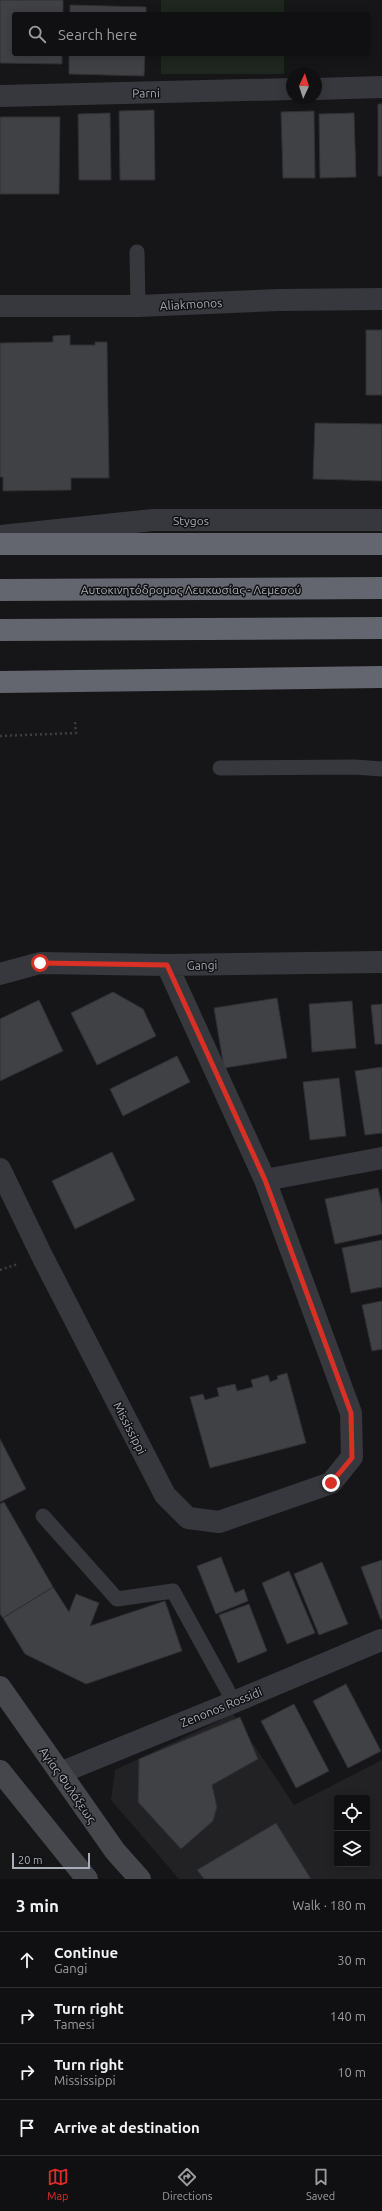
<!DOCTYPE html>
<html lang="en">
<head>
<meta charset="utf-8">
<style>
  :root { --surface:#101012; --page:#19191b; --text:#f1f3f6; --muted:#9c9d9f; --line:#303032; --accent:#d93025 }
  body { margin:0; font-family:Ubuntu,sans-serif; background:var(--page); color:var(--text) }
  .controls { position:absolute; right:12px; bottom:12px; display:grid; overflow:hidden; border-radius:4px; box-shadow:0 2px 10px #0003 }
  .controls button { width:36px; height:36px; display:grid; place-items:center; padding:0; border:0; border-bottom:1px solid var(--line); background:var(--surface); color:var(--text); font:20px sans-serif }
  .compass { position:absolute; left:286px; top:68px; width:36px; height:36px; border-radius:50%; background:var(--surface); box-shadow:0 2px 10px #0003; rotate:4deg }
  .scale { position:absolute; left:12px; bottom:10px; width:78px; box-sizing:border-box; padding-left:4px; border:2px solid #a8adb8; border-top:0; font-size:11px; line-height:14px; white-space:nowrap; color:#a8adb8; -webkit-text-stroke:3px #111113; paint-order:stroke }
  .stop { position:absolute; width:12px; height:12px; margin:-9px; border:3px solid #d93025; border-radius:50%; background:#fff }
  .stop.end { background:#d93025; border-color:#fff; box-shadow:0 1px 4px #0008 }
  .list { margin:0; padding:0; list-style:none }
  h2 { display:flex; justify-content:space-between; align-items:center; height:52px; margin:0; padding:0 16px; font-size:17px }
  h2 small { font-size:13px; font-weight:400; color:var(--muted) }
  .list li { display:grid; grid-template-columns:26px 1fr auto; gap:12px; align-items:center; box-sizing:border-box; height:56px; padding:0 16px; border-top:1px solid var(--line) }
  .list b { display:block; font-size:15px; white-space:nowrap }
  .list p { margin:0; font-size:13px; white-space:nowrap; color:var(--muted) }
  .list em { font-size:13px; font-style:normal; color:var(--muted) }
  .icon { flex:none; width:22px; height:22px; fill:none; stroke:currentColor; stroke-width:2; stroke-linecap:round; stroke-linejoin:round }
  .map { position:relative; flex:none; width:382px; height:1879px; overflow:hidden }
  .search { position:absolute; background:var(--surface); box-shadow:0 2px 10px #0003; left:12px; right:12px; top:12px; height:44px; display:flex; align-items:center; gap:10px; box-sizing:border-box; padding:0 14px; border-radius:4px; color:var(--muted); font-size:15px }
  .sheet { height:276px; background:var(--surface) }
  nav { display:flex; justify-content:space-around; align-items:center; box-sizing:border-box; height:56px; border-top:1px solid var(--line); background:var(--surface); font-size:11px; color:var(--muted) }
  nav a { display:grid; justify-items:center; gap:2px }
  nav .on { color:var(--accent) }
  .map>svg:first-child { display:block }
  .built { fill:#222225; fill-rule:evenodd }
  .green { fill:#1e261f }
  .building { fill:#404145; stroke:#303034 }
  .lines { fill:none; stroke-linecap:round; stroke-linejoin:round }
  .path { stroke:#3d3f44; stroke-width:2.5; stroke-dasharray:2 3; stroke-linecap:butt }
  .lane { stroke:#37383d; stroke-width:15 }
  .street { stroke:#37383d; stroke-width:22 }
  .secondary { stroke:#45474d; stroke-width:22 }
  .highway { stroke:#63666e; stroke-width:22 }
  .route { stroke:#d93025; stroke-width:5 }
  .labels { text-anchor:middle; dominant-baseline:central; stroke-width:3; stroke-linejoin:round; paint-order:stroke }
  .street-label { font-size:12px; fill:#a8adb8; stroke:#111113 }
</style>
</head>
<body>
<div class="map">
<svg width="382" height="1879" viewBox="0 0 382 1879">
  <rect width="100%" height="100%" fill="#161618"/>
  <path class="built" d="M 233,1714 L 294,1805 L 382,1760 L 382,1879 L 179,1879 L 111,1800 L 115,1770 ZM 337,1798 L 367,1798 L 367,1864 L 337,1864 Z"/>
  <path class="green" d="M 161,0 L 284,0 L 284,14 L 161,14 Z
    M 161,54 L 284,54 L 284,74 L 161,74 Z"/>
  <path class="building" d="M 0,0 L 63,0 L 63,14 L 14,14 L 14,54 L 62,54 L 62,64 L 0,63 Z
    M 70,5 L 146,7 L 146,14 L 70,14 Z
    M 69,54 L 145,54 L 144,76 L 69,74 Z
    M 378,104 L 382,104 L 382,176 L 378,176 Z
    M 154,110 L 155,180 L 120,180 L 119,111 Z
    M 314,111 L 315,178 L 283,178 L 281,112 Z
    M 110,113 L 111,180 L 79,180 L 78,114 Z
    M 354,113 L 356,177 L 320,178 L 319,114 Z
    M 0,117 L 60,117 L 59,194 L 0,194 Z
    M 366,330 L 382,330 L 382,395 L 366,395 Z
    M 70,335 L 70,345 L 95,345 L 95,342 L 107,342 L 109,478 L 71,478 L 71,490 L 3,491 L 3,477 L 0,477 L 0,343 L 53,342 L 53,336 Z
    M 315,423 L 382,424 L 382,481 L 313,479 Z
    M 113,992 L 143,1009 L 156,1036 L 97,1065 L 71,1013 Z
    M 277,998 L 287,1058 L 224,1068 L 214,1008 Z
    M 39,1000 L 63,1051 L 0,1081 L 0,1019 Z
    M 352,1001 L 356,1048 L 312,1052 L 309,1004 Z
    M 382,1004 L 382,1044 L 375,1044 L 371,1005 Z
    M 177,1056 L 190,1082 L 123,1116 L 110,1089 Z
    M 382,1067 L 382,1133 L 365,1135 L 355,1071 Z
    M 339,1078 L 346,1136 L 310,1140 L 303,1082 Z
    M 112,1152 L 135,1200 L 75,1229 L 52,1181 Z
    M 378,1188 L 382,1206 L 382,1234 L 335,1244 L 325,1199 Z
    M 382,1240 L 382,1287 L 351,1293 L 342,1248 Z
    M 382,1301 L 382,1349 L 372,1351 L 362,1305 Z
    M 287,1373 L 306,1443 L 210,1468 L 190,1397 L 203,1394 L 205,1400 L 219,1396 L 217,1388 L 235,1384 L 237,1391 L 253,1387 L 251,1380 L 268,1375 L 270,1382 L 278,1379 L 277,1376 Z
    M 0,1439 L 26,1489 L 0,1502 Z
    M 4,1502 L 53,1587 L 3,1618 L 0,1614 L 0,1504 Z
    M 221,1557 L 235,1593 L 244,1589 L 248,1601 L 216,1614 L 197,1566 Z
    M 382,1560 L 382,1619 L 381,1620 L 361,1567 Z
    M 322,1562 L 348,1624 L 319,1635 L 294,1574 Z
    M 289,1571 L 315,1633 L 287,1644 L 262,1583 Z
    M 53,1587 L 69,1612 L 76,1594 L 99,1603 L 90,1626 L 165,1601 L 182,1651 L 86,1684 L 25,1654 L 3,1618 Z
    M 249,1604 L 267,1651 L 238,1663 L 219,1615 Z
    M 346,1684 L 381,1751 L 348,1768 L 313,1701 Z
    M 294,1704 L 329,1771 L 296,1788 L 261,1721 Z
    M 240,1717 L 258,1759 L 212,1785 L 217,1807 L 213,1821 L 181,1849 L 138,1802 L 139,1759 Z
    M 276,1823 L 311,1879 L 204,1879 L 197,1870 Z"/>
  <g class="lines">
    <path class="path" d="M 0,736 L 76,733 L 75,722
      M 0,1270 L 18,1264"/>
    <path class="lane" d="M 137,252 L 138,306
      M 220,768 L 355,767 L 382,769
      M 43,1516 L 117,1599 L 173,1591 L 234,1702"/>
    <path class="street" d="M 316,89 L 382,87
      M 0,96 L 292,89
      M 0,306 L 138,306 L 278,300 L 382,299
      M 0,536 L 153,520 L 382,520
      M 0,974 L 40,963 L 167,965 L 382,962
      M 0,1169 L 42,1256 L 165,1495 L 188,1518 L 219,1522 L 331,1483 L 352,1457 L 351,1413 L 265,1180 L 167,965
      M 265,1180 L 382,1158
      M 60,1773 L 234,1702 L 381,1640"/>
    <path class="secondary" d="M 0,1687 L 115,1851 L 140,1879
      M 0,1771 L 87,1879"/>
    <path class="highway" d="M 0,544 L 382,544
      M 0,590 L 382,588
      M 0,630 L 382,628
      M 0,682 L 382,677"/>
  </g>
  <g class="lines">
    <path class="route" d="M 40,963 L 167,965 L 265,1180 L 351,1413 L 352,1458 L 331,1483"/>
  </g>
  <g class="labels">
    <g class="street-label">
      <text transform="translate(146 93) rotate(-1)">Parni</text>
      <text transform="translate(191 304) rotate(-3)">Aliakmonos</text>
      <text x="191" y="520">Stygos</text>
      <text x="191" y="589">Αυτοκινητόδρομος Λευκωσίας - Λεμεσού</text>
      <text transform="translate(202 965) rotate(-1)">Gangi</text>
      <text transform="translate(130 1428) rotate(63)">Mississippi</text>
      <text transform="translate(221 1707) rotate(-22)">Zenonos Rossidi</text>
      <text transform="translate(68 1785) rotate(55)">Αγίας Φυλάξεως</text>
    </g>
  </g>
</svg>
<div class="controls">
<button><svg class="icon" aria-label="locate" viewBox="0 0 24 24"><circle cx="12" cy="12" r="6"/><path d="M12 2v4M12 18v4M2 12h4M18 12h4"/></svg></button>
<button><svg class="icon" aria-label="layers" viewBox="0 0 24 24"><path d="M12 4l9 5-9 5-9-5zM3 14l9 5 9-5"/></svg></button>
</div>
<svg class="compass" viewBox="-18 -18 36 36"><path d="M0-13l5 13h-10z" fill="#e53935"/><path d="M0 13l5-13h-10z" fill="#9c9d9f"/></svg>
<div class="scale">20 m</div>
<div class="stop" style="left:40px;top:963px"></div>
<div class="stop end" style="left:331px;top:1483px"></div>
<div class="search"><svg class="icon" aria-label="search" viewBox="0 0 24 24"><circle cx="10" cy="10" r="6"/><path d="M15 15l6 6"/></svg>Search here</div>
</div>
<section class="sheet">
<h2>3 min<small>Walk · 180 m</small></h2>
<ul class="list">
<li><svg class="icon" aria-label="ahead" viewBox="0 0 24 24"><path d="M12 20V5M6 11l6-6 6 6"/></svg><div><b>Continue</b><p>Gangi</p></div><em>30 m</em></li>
<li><svg class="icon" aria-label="right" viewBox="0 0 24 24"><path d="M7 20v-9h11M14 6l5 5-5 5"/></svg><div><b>Turn right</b><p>Tamesi</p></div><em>140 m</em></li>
<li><svg class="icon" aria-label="right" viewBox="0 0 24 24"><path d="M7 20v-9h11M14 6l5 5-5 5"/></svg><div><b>Turn right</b><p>Mississippi</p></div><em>10 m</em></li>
<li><svg class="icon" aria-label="arrive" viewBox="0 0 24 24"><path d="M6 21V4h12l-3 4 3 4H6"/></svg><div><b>Arrive at destination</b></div></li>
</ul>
</section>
<nav>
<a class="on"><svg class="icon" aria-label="map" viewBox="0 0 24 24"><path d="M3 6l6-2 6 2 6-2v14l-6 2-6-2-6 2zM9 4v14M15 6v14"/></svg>Map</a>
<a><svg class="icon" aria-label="directions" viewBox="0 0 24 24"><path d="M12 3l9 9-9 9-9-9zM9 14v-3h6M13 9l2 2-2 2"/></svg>Directions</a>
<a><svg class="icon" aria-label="saved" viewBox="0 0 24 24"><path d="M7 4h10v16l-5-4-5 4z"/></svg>Saved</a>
</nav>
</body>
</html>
